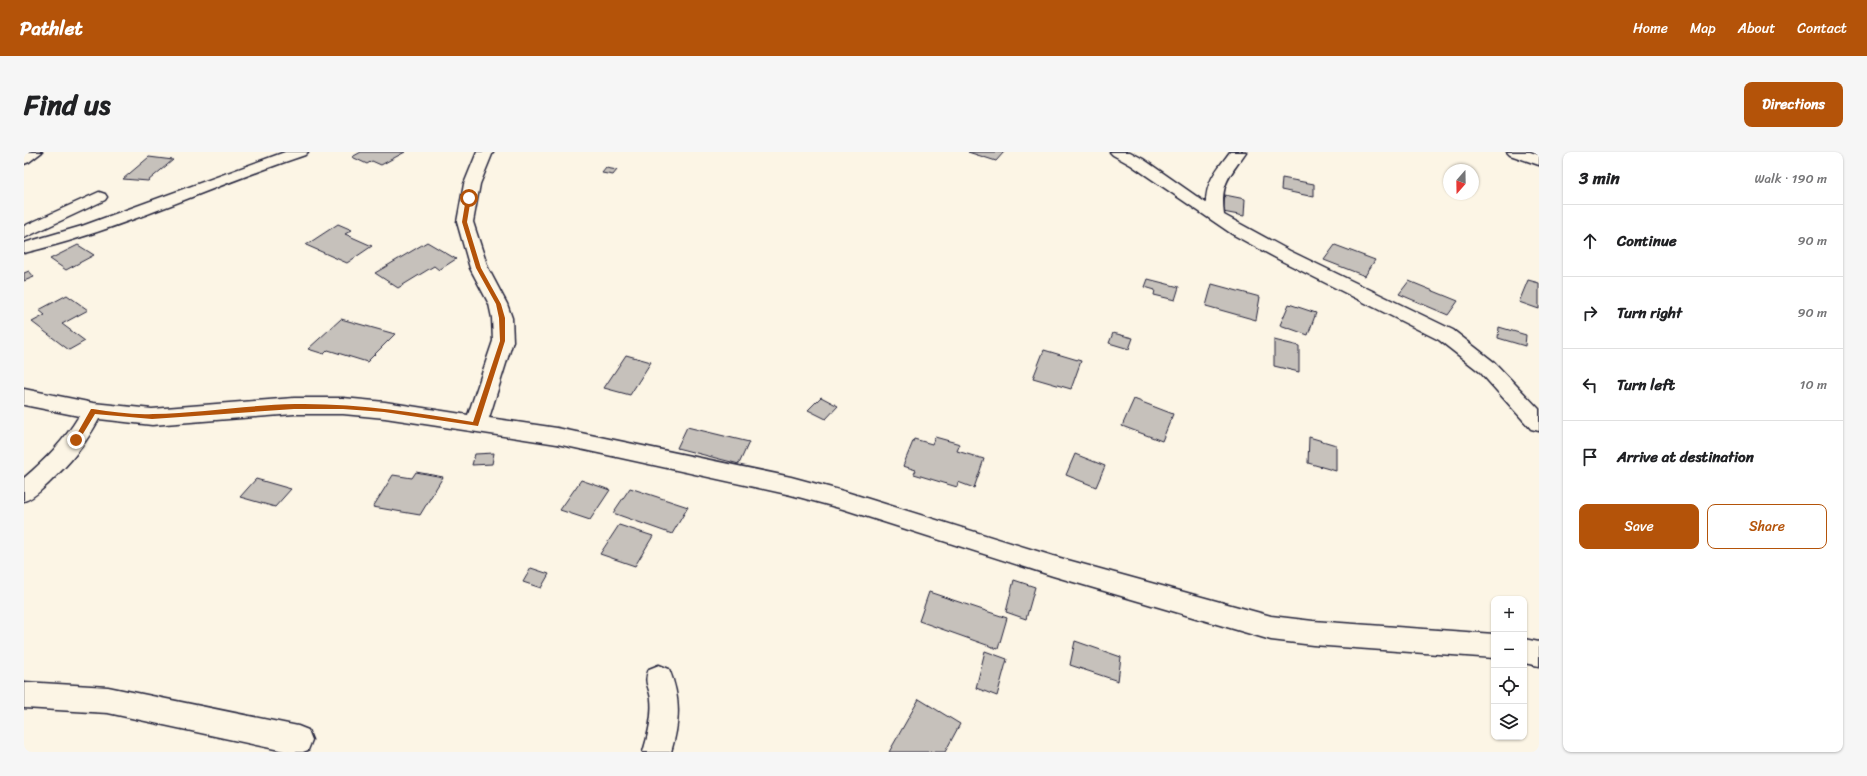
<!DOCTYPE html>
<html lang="en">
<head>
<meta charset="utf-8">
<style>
  :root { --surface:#fff; --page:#f6f6f6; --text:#202124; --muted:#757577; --line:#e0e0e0; --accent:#b45309 }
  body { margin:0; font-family:Sriracha,sans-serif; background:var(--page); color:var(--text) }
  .controls { position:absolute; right:12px; bottom:12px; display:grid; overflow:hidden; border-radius:8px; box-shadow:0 1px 3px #0004 }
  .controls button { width:36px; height:36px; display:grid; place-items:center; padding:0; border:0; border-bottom:1px solid var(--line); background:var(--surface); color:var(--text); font:20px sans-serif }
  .compass { position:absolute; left:1419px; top:12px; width:36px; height:36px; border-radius:50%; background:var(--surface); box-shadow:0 1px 3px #0004; rotate:200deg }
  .stop { position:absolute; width:12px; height:12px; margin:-9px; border:3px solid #b45309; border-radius:50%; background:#fff }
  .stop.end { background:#b45309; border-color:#fff; box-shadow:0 1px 4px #0008 }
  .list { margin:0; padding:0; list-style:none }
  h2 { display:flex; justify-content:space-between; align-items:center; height:52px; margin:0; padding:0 16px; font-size:17px }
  h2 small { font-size:13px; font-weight:400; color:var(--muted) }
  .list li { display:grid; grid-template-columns:26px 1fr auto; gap:12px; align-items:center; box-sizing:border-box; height:72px; padding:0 16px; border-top:1px solid var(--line) }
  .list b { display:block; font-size:15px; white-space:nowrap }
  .list em { font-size:13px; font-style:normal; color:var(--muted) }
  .actions { display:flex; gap:8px; padding:12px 16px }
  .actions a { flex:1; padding:9px 0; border:1px solid var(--accent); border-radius:8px; text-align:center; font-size:14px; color:var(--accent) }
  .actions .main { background:var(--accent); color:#fff }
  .icon { flex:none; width:22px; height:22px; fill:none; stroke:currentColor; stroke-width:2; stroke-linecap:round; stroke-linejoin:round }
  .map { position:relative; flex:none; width:1515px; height:600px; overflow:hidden; border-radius:8px }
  header { display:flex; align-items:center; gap:24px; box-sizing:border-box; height:56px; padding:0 20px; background:var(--accent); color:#fff }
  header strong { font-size:19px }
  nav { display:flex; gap:22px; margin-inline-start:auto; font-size:14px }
  .intro { display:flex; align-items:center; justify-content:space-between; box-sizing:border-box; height:96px; padding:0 24px }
  h1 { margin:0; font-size:28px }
  .button { padding:10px 18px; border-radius:8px; background:var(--accent); color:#fff; font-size:14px; font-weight:700 }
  main { display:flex; gap:24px; padding:0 24px }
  aside { flex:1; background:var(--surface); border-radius:8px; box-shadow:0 1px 3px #0004 }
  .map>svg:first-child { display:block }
  .building { fill:#c6c1bb; stroke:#22223b }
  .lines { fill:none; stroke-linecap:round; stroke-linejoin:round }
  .minor-casing { stroke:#22223b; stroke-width:3 }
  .minor { fill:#fcf5e5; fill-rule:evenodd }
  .route { fill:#b45309 }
</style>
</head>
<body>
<header>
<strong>Pathlet</strong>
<nav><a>Home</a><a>Map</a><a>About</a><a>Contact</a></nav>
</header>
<div class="intro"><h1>Find us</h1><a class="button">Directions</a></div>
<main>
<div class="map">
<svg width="1515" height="600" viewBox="0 0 1515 600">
  <rect width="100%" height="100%" fill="#fcf5e5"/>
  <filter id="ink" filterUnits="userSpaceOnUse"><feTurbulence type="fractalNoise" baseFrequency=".025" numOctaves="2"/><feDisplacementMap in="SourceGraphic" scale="8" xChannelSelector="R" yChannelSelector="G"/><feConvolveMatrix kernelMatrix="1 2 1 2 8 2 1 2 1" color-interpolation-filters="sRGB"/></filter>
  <g filter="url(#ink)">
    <path class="building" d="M 337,0 L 381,0 L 357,13 L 348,9 L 343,12 L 328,5 Z
      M 944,0 L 980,0 L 972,9 Z
      M 125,5 L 149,8 L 124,29 L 99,27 Z
      M 582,16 L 593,18 L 589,23 L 578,21 Z
      M 1258,26 L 1290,32 L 1290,45 L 1257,38 Z
      M 1201,43 L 1221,47 L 1220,64 L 1199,60 Z
      M 314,72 L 328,78 L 321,82 L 348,94 L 323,111 L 282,93 Z
      M 403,90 L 432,107 L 415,118 L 410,114 L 374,136 L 351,121 Z
      M 54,93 L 70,103 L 42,118 L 26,107 Z
      M 1311,93 L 1351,108 L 1341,124 L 1300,108 Z
      M 5,119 L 10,125 L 0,129 L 0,121 Z
      M 1124,127 L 1155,135 L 1151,148 L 1130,143 L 1131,138 L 1121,135 Z
      M 1504,128 L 1515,131 L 1515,157 L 1495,150 Z
      M 1385,129 L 1434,149 L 1424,163 L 1375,142 Z
      M 1188,132 L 1236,145 L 1232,168 L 1182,154 Z
      M 43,143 L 64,158 L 38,172 L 61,189 L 45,198 L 8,170 L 21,163 L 15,158 Z
      M 1265,152 L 1292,161 L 1284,183 L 1256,173 Z
      M 317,167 L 371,182 L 343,210 L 304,198 L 300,202 L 284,197 Z
      M 1475,175 L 1502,183 L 1501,194 L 1474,186 Z
      M 1089,181 L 1109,186 L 1105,197 L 1085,191 Z
      M 1250,188 L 1275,194 L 1275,220 L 1250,214 Z
      M 1020,198 L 1057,209 L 1047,237 L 1009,226 Z
      M 602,203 L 627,210 L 606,243 L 580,236 Z
      M 797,245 L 814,254 L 802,267 L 784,258 Z
      M 1110,247 L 1149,262 L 1138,289 L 1098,274 Z
      M 663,275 L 725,290 L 715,312 L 653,296 Z
      M 911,285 L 936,292 L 933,299 L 960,307 L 950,336 L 934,330 L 933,335 L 890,322 L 892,318 L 879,314 L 890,287 L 908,292 Z
      M 1285,285 L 1312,293 L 1312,319 L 1284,311 Z
      M 470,301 L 468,312 L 448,313 L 451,302 Z
      M 1051,302 L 1081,314 L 1072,335 L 1042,323 Z
      M 392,320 L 419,325 L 396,363 L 349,355 L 369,323 L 388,326 Z
      M 232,327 L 267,337 L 251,355 L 216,345 Z
      M 557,328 L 586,338 L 566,368 L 536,358 Z
      M 606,336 L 664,355 L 648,382 L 589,361 Z
      M 595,373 L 629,384 L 611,414 L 576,402 Z
      M 507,416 L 525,422 L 517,436 L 499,430 Z
      M 990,428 L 1011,435 L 1002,467 L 982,460 Z
      M 905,440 L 983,466 L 974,497 L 895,469 Z
      M 1051,489 L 1097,505 L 1094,529 L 1046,513 Z
      M 961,499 L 983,507 L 973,544 L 952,536 Z
      M 895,547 L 936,572 L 921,600 L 865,600 Z"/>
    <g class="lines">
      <g class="minor-casing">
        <path id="minor" d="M 0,0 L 18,0 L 5,10 L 0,12 Z
          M 261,0 L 284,0 L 281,3 C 188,34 95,79 0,101 L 0,91 L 58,74 Z
          M 453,0 L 469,0 L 456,32 L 449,70 L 464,116 L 483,152 L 488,166 L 489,189 L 465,266 L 533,276 L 767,325 L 819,339 L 1029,404 L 1247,464 L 1289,469 L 1470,482 L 1470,506 L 1289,493 L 1247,488 L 1029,424 L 819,357 L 767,343 L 533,292 L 361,266 L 319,262 L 270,262 L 128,273 L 75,267 C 60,294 47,310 25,331 C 17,338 10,346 0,349 L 0,326 C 22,307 40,289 55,264 L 0,253 L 0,237 L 69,251 L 128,257 L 270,246 L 319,246 L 361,250 L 444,263 L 469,189 L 468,166 L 465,152 L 446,116 L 433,70 L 440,32 Z
          M 1086,0 L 1106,0 L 1119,7 L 1182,51 C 1182,29 1194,16 1206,0 L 1222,0 C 1205,25 1196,31 1200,63 L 1266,99 L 1429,178 L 1470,210 L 1515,257 L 1515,279 L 1507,277 L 1456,220 L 1415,188 L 1254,107 L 1208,82 L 1107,13 L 1089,3 Z
          M 1483,0 L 1506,0 L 1515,3 L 1515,13 L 1486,3 Z
          M 75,40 L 81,42 L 83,45 L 81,48 L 0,86 L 0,74 Z
          M 1500,487 L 1515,490 L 1515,514 L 1500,511 Z
          M 635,513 L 645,517 C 657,546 656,570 647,600 L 619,600 C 624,584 629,564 627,547 C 625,533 619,531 625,517 Z
          M 0,530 L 84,535 L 274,574 L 284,578 L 288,588 L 284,598 L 279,600 L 265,600 L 84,561 L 0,556 Z"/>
      </g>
      <use href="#minor" class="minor"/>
    </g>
  </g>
  <path class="route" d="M 445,45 L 447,46 L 443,70 L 457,116 L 477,152 L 481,166 L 481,189 L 454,274 L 360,260 L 319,257 L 270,257 L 128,267 L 71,262 L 54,290 L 50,290 L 50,287 L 67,257 L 69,257 C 89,260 109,263 129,262 C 177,261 224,253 271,252 C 332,251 390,260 449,270 L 476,189 L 475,166 L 472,152 L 452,116 L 438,70 L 442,46 Z"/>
</svg>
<div class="controls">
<button>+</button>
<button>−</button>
<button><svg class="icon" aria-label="locate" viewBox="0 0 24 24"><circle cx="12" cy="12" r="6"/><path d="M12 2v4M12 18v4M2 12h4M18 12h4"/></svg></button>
<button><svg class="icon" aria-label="layers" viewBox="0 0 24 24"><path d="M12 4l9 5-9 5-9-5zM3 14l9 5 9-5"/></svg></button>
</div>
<svg class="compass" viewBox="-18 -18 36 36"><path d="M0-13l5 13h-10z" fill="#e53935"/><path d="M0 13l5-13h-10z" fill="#757577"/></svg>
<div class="stop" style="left:445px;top:46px"></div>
<div class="stop end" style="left:52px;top:288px"></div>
</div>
<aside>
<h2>3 min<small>Walk · 190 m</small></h2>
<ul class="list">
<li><svg class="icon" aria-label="ahead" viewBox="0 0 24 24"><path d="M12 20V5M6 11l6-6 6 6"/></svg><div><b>Continue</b></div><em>90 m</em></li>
<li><svg class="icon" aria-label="right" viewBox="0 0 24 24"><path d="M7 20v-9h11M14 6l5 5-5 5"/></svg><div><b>Turn right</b></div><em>90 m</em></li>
<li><svg class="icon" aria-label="left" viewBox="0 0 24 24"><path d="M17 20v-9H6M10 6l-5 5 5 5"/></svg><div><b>Turn left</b></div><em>10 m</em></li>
<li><svg class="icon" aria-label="arrive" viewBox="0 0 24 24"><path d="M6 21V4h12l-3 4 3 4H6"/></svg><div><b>Arrive at destination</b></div></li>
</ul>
<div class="actions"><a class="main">Save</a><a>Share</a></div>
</aside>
</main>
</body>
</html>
